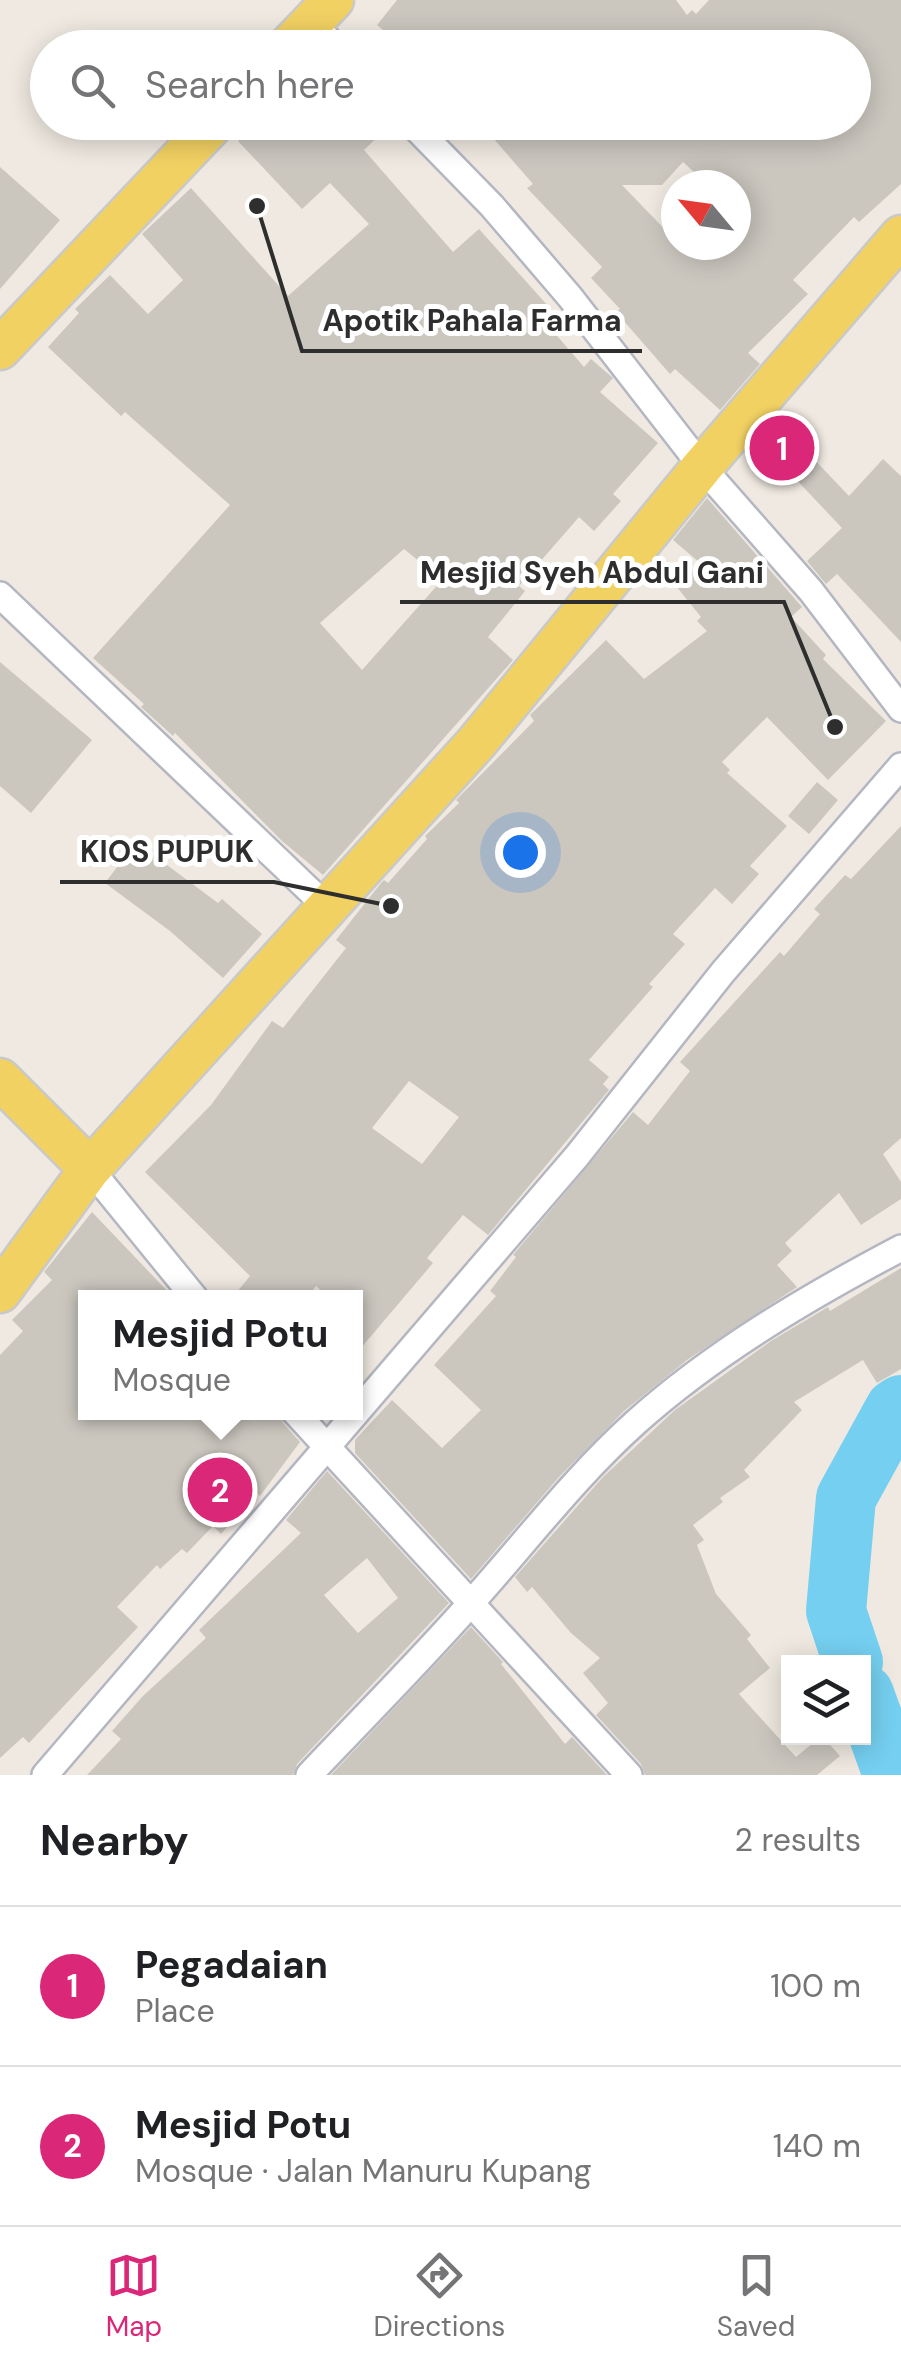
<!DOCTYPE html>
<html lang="en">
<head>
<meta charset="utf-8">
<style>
  :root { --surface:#fff; --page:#f6f6f6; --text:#202124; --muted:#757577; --line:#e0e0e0; --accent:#db2777 }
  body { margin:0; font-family:"DM Sans",sans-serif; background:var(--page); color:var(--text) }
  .controls { position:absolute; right:30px; bottom:30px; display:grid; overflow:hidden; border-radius:0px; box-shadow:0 5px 25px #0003 }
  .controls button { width:90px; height:90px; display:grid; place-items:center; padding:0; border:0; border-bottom:2px solid var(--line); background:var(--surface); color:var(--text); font:50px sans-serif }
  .compass { position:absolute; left:661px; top:170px; width:90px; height:90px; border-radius:50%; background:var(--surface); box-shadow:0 5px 25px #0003; rotate:299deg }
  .you { position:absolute; left:520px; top:852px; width:35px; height:35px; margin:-25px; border:8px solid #fff; border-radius:50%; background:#1a73e8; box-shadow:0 0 0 15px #1a73e833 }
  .badge { display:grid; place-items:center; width:65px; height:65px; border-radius:50%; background:var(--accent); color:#fff; font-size:32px; font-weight:700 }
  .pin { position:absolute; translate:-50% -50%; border:5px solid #fff; box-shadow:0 2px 10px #0006 }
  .popup { position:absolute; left:78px; top:1290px; width:285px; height:130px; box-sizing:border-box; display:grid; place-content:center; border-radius:0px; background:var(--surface); filter:drop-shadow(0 2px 8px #0005); font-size:32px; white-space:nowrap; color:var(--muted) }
  .popup b { font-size:38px; color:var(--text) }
  .popup::after { content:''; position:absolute; left:50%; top:100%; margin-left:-20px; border:20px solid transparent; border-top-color:var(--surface) }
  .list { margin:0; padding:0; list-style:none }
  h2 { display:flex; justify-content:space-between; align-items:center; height:130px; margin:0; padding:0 40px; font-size:42px }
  h2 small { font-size:32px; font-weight:400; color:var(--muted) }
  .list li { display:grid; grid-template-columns:65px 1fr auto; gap:30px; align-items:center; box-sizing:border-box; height:160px; padding:0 40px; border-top:2px solid var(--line) }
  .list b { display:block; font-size:38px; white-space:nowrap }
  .list p { margin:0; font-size:32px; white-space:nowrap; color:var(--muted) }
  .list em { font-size:32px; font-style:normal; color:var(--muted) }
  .icon { flex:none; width:55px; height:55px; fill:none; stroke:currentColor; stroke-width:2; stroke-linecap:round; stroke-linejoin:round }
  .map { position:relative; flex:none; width:901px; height:1775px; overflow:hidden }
  .search { position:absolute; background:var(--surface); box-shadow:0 5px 25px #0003; left:30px; right:30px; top:30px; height:110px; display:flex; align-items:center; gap:25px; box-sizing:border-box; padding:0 35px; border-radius:55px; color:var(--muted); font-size:38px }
  .sheet { height:450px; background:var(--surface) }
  nav { display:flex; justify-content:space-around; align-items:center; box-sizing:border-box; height:140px; border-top:2px solid var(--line); background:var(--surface); font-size:28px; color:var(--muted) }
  nav a { display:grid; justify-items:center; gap:5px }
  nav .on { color:var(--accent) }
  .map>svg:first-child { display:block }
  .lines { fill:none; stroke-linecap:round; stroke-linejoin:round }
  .river { stroke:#75cff0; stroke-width:60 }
  .building { fill:#cbc7bf; fill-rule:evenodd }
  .street-casing { stroke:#b4b7c1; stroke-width:30 }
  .primary-casing { stroke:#c9c9c9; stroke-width:45 }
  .street { stroke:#fff; stroke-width:25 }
  .primary { stroke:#f2d163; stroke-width:40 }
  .leader { fill:none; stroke:#2e2e2e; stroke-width:4 }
  .callout-dot { fill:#2e2e2e; stroke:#fff; stroke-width:4 }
  .callout-label { font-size:30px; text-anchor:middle; font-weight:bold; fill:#2e2e2e; stroke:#fff; stroke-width:10; stroke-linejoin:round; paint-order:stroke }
</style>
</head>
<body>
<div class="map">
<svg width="901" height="1775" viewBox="0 0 901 1775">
  <rect width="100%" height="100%" fill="#efe9e1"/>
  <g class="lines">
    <path class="river" d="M 853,1662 L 836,1611 L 846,1498 L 895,1409 L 901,1405
      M 864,1694 L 893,1775"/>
  </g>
  <path class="building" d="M 397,0 L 676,0 L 687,15 L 692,10 L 696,14 L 709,0 L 901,0 L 901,184 L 859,222 L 854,217 L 793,280 L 808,294 L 748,353 L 760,364 L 720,410 L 675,369 L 670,374 L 616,312 L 620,309 L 591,278 L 602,267 L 527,188 L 533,184 L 479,122 L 854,122 L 854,48 L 404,48 L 377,25 ZM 683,162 L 708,185 L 736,185 L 736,245 L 676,245 L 676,241 L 622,185 L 662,185 Z
    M 258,122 L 393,122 L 364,150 L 453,252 L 479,229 L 548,306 L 539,315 L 584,367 L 591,359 L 613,378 L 600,392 L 658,443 L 613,494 L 621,501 L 594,531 L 579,517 L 519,586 L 525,591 L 488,637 L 513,660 L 323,875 L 282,841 L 175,733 L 173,736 L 141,707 L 144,704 L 93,658 L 230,505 L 125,412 L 121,416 L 48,347 L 79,313 L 75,309 L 110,275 L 148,314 L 183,280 L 142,234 L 191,188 L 288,296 L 369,224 L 330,183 L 302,209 L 238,141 ZM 404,549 L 442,580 L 362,670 L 320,623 Z
    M 0,167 L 60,220 L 0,289 Z
    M 781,412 L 816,450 L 810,455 L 849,496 L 883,459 L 901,476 L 901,642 L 837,574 L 826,584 L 807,561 L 842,528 L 790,473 L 781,482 L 750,448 Z
    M 707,498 L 802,607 L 791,617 L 826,655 L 823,659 L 886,721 L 828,780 L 767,717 L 722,762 L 730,770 L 727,773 L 787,826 L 750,866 L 759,874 L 732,904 L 715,888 L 673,934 L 685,944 L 649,984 L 653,987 L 589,1060 L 609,1077 L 603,1084 L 609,1090 L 488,1235 L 463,1215 L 427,1258 L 433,1263 L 355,1355 L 355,1298 L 329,1298 L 316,1286 L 307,1298 L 232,1298 L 250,1276 L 145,1172 L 211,1105 L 272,1021 L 283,1028 L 346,948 L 336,940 L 381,883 L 384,880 L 388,883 L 427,839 L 425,836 L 459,803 L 456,800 L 534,721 L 530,715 L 606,640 L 644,679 L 707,631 L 697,621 L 701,617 L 676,586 L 700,563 L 673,540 ZM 409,1081 L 459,1117 L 422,1164 L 372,1128 Z
    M 0,662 L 92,740 L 31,813 L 0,786 Z
    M 817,782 L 838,800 L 809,834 L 788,816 Z
    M 901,826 L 901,1138 L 883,1154 L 901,1182 L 901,1199 L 861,1225 L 839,1193 L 785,1243 L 792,1251 L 777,1265 L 797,1287 L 687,1360 L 624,1411 L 559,1477 L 471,1579 L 355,1453 L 355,1440 L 392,1400 L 442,1448 L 481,1410 L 434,1365 L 496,1296 L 490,1291 L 516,1257 L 513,1255 L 633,1112 L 648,1125 L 690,1071 L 680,1062 L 780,952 L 784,956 L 820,914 L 814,909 L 845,875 L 851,879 Z
    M 136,842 L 218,903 L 222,899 L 262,934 L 223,978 L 170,931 L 105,883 Z
    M 92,1212 L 174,1298 L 85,1298 L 85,1412 L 279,1412 L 283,1423 L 300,1442 L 260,1496 L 257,1493 L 221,1534 L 213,1526 L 187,1553 L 182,1549 L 160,1569 L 157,1565 L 117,1607 L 138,1627 L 29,1743 L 23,1737 L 0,1758 L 0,1355 L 23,1331 L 12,1320 L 52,1280 L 44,1272 Z
    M 901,1268 L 901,1369 L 877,1383 L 863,1360 L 794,1402 L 802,1410 L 744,1470 L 750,1477 L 720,1498 L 723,1502 L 693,1525 L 704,1540 L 697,1545 L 716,1594 L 751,1635 L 747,1639 L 770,1668 L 739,1694 L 796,1757 L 819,1738 L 824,1738 L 840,1756 L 817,1775 L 645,1775 L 641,1764 L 596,1715 L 608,1703 L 583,1673 L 600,1658 L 571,1633 L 532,1587 L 527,1592 L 515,1577 L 603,1477 L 675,1410 L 771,1341 L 828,1307 L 830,1311 Z
    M 327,1471 L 449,1603 L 297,1764 L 293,1775 L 87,1775 L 121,1739 L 112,1731 L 143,1696 L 206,1638 L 199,1630 L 301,1533 L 286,1520 ZM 367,1558 L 398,1598 L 358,1633 L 324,1595 Z
    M 471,1627 L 503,1662 L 501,1664 L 565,1744 L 572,1737 L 607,1775 L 331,1775 Z"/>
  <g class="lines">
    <g class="street-casing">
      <path id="street" d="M 311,22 L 336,48
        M 410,122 L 492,206 L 570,297 L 702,467 L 811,591 L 901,709
        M 0,595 L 328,908
        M 90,1169 L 195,1298
        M 295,1412 L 629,1775
        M 45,1775 L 577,1156 L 723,972 L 901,766
        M 309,1775 C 363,1718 419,1662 471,1603 C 525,1543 574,1478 635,1423 C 713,1353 808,1297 901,1248"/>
    </g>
    <g class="primary-casing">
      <path id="primary" d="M 287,48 L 333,0
        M 0,349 L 215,122
        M 0,1079 L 90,1169
        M 0,1292 L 90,1169 L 477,742 L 702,467 L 901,236"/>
    </g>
    <use href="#street" class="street"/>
    <use href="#primary" class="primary"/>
  </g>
  <path class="leader" d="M257 206L302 351H642M835 727L784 602H400M391 906L274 882H60"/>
  <g class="callout-dot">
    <circle cx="257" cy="206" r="10"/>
    <circle cx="835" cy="727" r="10"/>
    <circle cx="391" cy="906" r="10"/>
  </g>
  <g class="callout-label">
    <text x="472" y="331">Apotik Pahala Farma</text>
    <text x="592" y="583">Mesjid Syeh Abdul Gani</text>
    <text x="167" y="862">KIOS PUPUK</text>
  </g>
</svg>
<div class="controls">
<button><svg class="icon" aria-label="layers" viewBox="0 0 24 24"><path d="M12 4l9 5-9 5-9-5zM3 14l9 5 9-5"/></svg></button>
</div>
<svg class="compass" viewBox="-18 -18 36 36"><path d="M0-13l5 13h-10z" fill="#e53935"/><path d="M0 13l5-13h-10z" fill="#757577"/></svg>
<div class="you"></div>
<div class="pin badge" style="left:782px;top:448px">1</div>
<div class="pin badge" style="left:220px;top:1490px">2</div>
<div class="popup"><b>Mesjid Potu</b>Mosque</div>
<div class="search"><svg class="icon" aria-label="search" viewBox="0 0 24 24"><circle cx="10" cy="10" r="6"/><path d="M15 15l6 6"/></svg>Search here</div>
</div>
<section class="sheet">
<h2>Nearby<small>2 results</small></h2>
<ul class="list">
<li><span class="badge">1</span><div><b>Pegadaian</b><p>Place</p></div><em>100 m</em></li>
<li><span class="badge">2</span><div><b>Mesjid Potu</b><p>Mosque · Jalan Manuru Kupang</p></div><em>140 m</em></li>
</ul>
</section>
<nav>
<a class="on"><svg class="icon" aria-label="map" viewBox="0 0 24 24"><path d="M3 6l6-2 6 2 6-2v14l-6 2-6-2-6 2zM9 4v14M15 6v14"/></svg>Map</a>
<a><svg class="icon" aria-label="directions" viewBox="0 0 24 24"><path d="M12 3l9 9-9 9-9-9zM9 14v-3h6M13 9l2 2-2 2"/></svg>Directions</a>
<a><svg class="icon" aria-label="saved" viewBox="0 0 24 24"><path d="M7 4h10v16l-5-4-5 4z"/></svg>Saved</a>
</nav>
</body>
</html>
